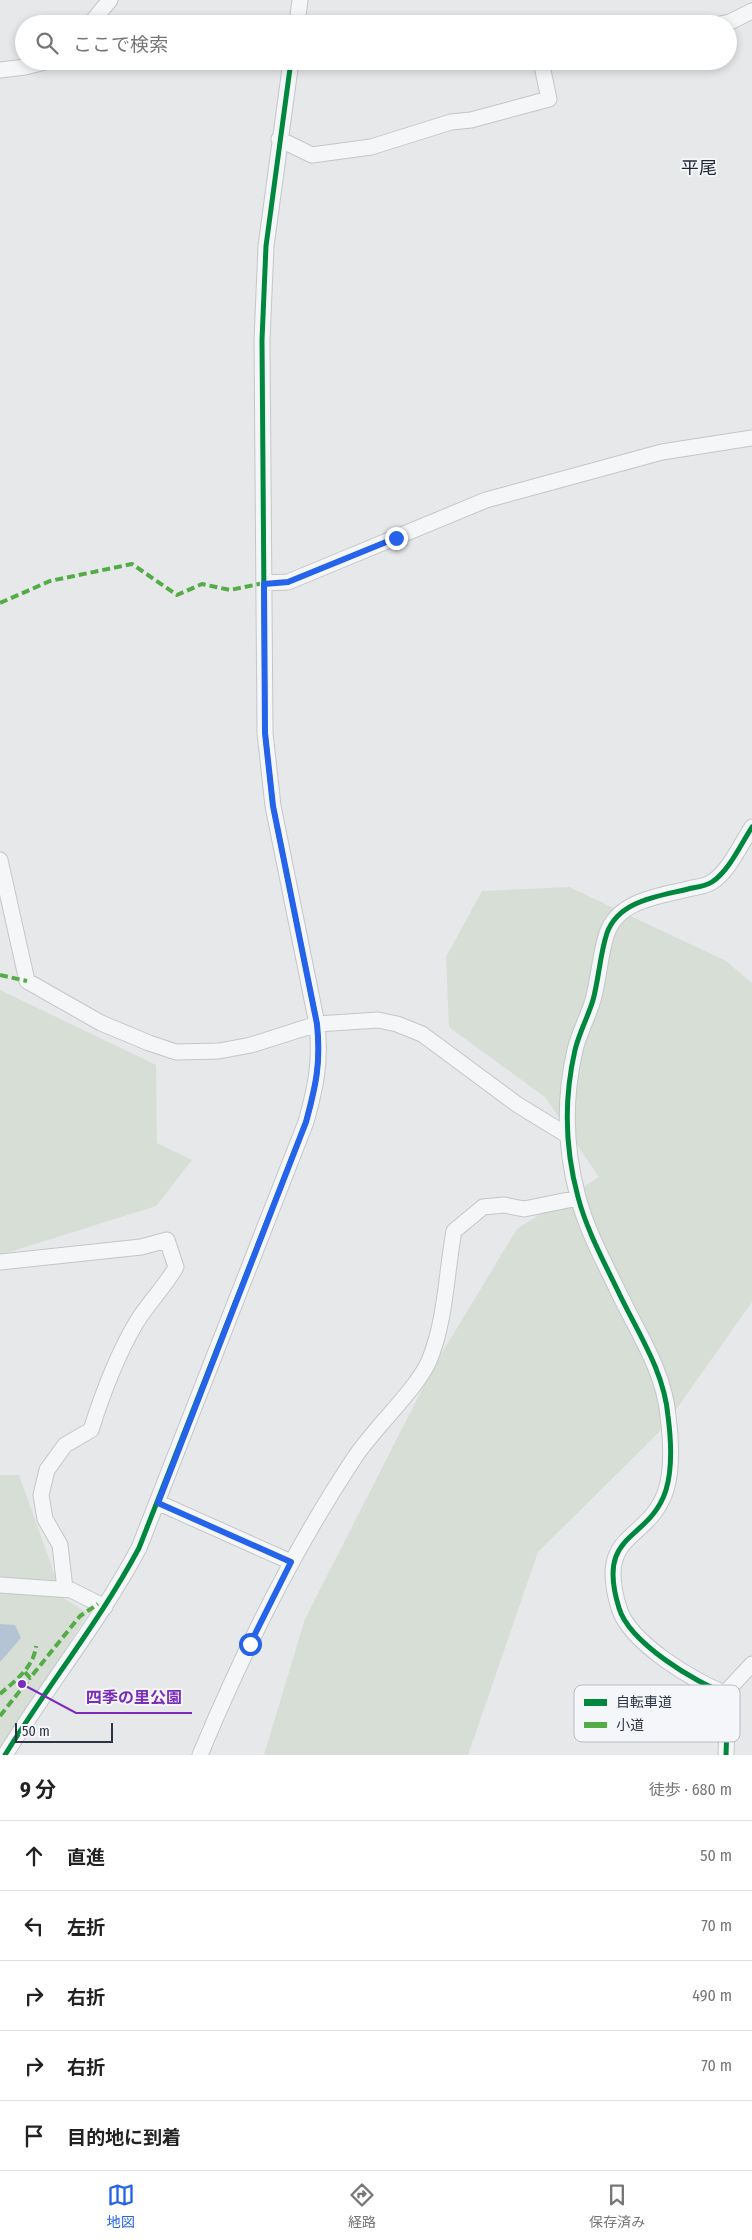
<!DOCTYPE html>
<html lang="ja">
<head>
<meta charset="utf-8">
<style>
  :root { --surface:#fff; --page:#f2f2f2; --text:#222; --muted:#767676; --line:#e0e0e0; --accent:#2563eb }
  body { margin:0; font-family:"Fira Sans Condensed","Noto Sans JP",sans-serif; background:var(--page); color:var(--text) }
  .scale { position:absolute; left:15px; bottom:12px; width:98px; box-sizing:border-box; padding-left:5px; border:2px solid #2b3445; border-top:0; font-size:14px; line-height:18px; white-space:nowrap; color:#2b3445; -webkit-text-stroke:4px #f4f6f9; paint-order:stroke }
  .stop { position:absolute; width:15px; height:15px; margin:-11px; border:4px solid #2563eb; border-radius:50%; background:#fff }
  .stop.end { background:#2563eb; border-color:#fff; box-shadow:0 1px 5px #0008 }
  .list { margin:0; padding:0; list-style:none }
  h2 { display:flex; justify-content:space-between; align-items:center; height:65px; margin:0; padding:0 20px; font-size:21px }
  h2 small { font-size:16px; font-weight:400; color:var(--muted) }
  .list li { display:grid; grid-template-columns:32px 1fr auto; gap:15px; align-items:center; box-sizing:border-box; height:70px; padding:0 20px; border-top:1px solid var(--line) }
  .list b { display:block; font-size:19px; white-space:nowrap }
  .list em { font-size:16px; font-style:normal; color:var(--muted) }
  .icon { flex:none; width:28px; height:28px; fill:none; stroke:currentColor; stroke-width:2; stroke-linecap:round; stroke-linejoin:round }
  .map { position:relative; flex:none; width:752px; height:1755px; overflow:hidden }
  .search { position:absolute; background:var(--surface); box-shadow:0 2px 8px #0003; left:15px; right:15px; top:15px; height:55px; display:flex; align-items:center; gap:12px; box-sizing:border-box; padding:0 18px; border-radius:28px; color:var(--muted); font-size:19px }
  .sheet { height:415px; background:var(--surface) }
  nav { display:flex; justify-content:space-around; align-items:center; box-sizing:border-box; height:70px; border-top:1px solid var(--line); background:var(--surface); font-size:14px; color:var(--muted) }
  nav a { display:grid; justify-items:center; gap:2px }
  nav .on { color:var(--accent) }
  .map>svg:first-child { display:block }
  .green { fill:#d6ded6 }
  .water { fill:#b4c4d5 }
  .lines { fill:none; stroke-linecap:round; stroke-linejoin:round }
  .minor-casing { stroke:#c4c6c8; stroke-width:17 }
  .minor { stroke:#f5f6f7; stroke-width:15 }
  .quiet { stroke:#54ac47; stroke-width:4; stroke-dasharray:8 4; stroke-linecap:butt }
  .cycleway-casing { stroke:#f4f6f9; stroke-width:8 }
  .cycleway { stroke:#00873e; stroke-width:5 }
  .route { stroke:#2563eb; stroke-width:6 }
  .labels { text-anchor:middle; dominant-baseline:central; stroke-width:4; stroke-linejoin:round; paint-order:stroke }
  .quarter-label { font-size:18px; fill:#1d2536; stroke:#f4f6f9 }
  .key { fill:#f4f6f9; stroke:#b8bcc3; stroke-width:1 }
  .key-label { font-size:14px; fill:#2b3445 }
  .leader { fill:none; stroke:#7b2cbf; stroke-width:2 }
  .callout-dot { fill:#7b2cbf; stroke:#f4f6f9; stroke-width:2 }
  .callout-label { font-size:16px; text-anchor:middle; font-weight:bold; fill:#7b2cbf; stroke:#f4f6f9; stroke-width:4; stroke-linejoin:round; paint-order:stroke }
</style>
</head>
<body>
<div class="map">
<svg width="752" height="1755" viewBox="0 0 752 1755">
  <rect width="100%" height="100%" fill="#e6e8ea"/>
  <path class="green" d="M 569,887 L 726,961 L 752,983 L 752,1302 L 663,1428 L 538,1552 L 468,1755 L 264,1755 L 305,1619 L 434,1366 L 517,1229 L 599,1177 L 545,1097 L 449,1027 L 446,957 L 482,891 Z
    M 0,990 L 156,1065 L 157,1143 L 192,1160 L 156,1206 L 0,1255 Z
    M 0,1475 L 19,1475 L 63,1598 L 88,1613 L 0,1755 Z"/>
  <path class="water" d="M 0,1624 L 15,1625 L 21,1638 L 0,1662 Z"/>
  <g class="lines">
    <g class="minor-casing">
      <path id="minor" d="M 90,24 L 110,0
        M 297,24 L 300,0
        M 720,24 L 730,22 L 752,11
        M 0,70 L 25,67 L 49,61
        M 279,139 L 312,155 L 371,147 L 451,122 L 471,120 L 549,99 L 541,61
        M 264,583 L 288,582 L 486,500 L 662,452 L 752,438
        M 0,860 L 27,981 L 101,1023 L 149,1043 L 176,1052 L 219,1051 L 251,1045 L 317,1024 L 378,1020 L 397,1024 L 422,1034 L 518,1105 L 567,1135
        M 0,1262 L 141,1247 L 167,1240 L 176,1267 C 165,1287 148,1303 136,1323 C 116,1357 103,1392 91,1430 L 65,1445 L 47,1470 L 41,1495 L 45,1519 L 60,1545 L 65,1589
        M 159,1503 L 291,1562
        M 0,1585 L 71,1590 L 105,1607
        M 725,1693 L 752,1664
        M 5,1755 C 48,1685 100,1621 139,1548 L 306,1122 C 316,1086 321,1062 317,1024 L 273,806 L 265,733 L 262,340 L 266,246 L 291,61
        M 200,1755 C 243,1652 293,1550 355,1457 C 375,1427 416,1390 429,1361 C 446,1320 446,1274 454,1231 L 483,1207 L 504,1205 L 524,1209 L 578,1198
        M 726,1755 L 728,1694 C 695,1683 629,1642 619,1608 C 595,1530 649,1543 666,1490 C 673,1467 671,1439 668,1416 C 664,1370 636,1330 617,1289 C 603,1260 586,1228 578,1197 C 565,1149 564,1098 575,1050 C 579,1033 588,1017 593,1000 C 599,978 600,954 607,933 C 619,899 662,896 692,888 C 698,887 706,886 712,882 C 729,871 741,844 752,827"/>
    </g>
    <use href="#minor" class="minor"/>
    <path class="quiet" d="M 0,603 L 50,581 L 132,564 L 177,595 L 202,584 L 230,590 L 264,583
      M 0,975 L 27,981
      M 25,1672 L 30,1678 L 80,1616 L 98,1604
      M 0,1694 C 15,1681 34,1667 36,1646
      M 0,1716 L 30,1678"/>
    <g class="cycleway-casing">
      <path id="cycleway" d="M 5,1755 C 48,1685 100,1621 139,1548 L 306,1122 C 316,1086 321,1062 317,1024 L 273,806 L 265,733 L 262,340 L 266,246 L 291,61
        M 726,1755 L 728,1694 C 695,1683 629,1642 619,1608 C 595,1530 649,1543 666,1490 C 673,1467 671,1439 668,1416 C 664,1370 636,1330 617,1289 C 603,1260 586,1228 578,1197 C 565,1149 564,1098 575,1050 C 579,1033 588,1017 593,1000 C 599,978 600,954 607,933 C 619,899 662,896 692,888 C 698,887 706,886 712,882 C 729,871 741,844 752,827"/>
    </g>
    <use href="#cycleway" class="cycleway"/>
  </g>
  <g class="lines">
    <path class="route" d="M 250,1644 L 291,1562 L 158,1503 L 306,1122 C 316,1085 321,1063 317,1024 L 273,806 L 265,733 L 264,584 L 288,582 L 396,538"/>
  </g>
  <g class="labels">
    <g class="quarter-label">
      <text x="699" y="168">平尾</text>
    </g>
  </g>
  <rect x="574" y="1685" width="166" height="57" rx="8" class="key"/>
  <rect x="584" y="1699" width="23" height="7" fill="#00873e"/>
  <rect x="584" y="1722" width="23" height="6" fill="#54ac47"/>
  <g class="key-label">
    <text x="616" y="1707">自転車道</text>
    <text x="616" y="1730">小道</text>
  </g>
  <path class="leader" d="M22 1684L76 1713H192"/>
  <circle class="callout-dot" cx="22" cy="1684" r="5"/>
  <g class="callout-label">
    <text x="134" y="1703">四季の里公園</text>
  </g>
</svg>
<div class="scale">50 m</div>
<div class="stop" style="left:250px;top:1644px"></div>
<div class="stop end" style="left:396px;top:538px"></div>
<div class="search"><svg class="icon" aria-label="search" viewBox="0 0 24 24"><circle cx="10" cy="10" r="6"/><path d="M15 15l6 6"/></svg>ここで検索</div>
</div>
<section class="sheet">
<h2>9 分<small>徒歩 · 680 m</small></h2>
<ul class="list">
<li><svg class="icon" aria-label="ahead" viewBox="0 0 24 24"><path d="M12 20V5M6 11l6-6 6 6"/></svg><div><b>直進</b></div><em>50 m</em></li>
<li><svg class="icon" aria-label="left" viewBox="0 0 24 24"><path d="M17 20v-9H6M10 6l-5 5 5 5"/></svg><div><b>左折</b></div><em>70 m</em></li>
<li><svg class="icon" aria-label="right" viewBox="0 0 24 24"><path d="M7 20v-9h11M14 6l5 5-5 5"/></svg><div><b>右折</b></div><em>490 m</em></li>
<li><svg class="icon" aria-label="right" viewBox="0 0 24 24"><path d="M7 20v-9h11M14 6l5 5-5 5"/></svg><div><b>右折</b></div><em>70 m</em></li>
<li><svg class="icon" aria-label="arrive" viewBox="0 0 24 24"><path d="M6 21V4h12l-3 4 3 4H6"/></svg><div><b>目的地に到着</b></div></li>
</ul>
</section>
<nav>
<a class="on"><svg class="icon" aria-label="map" viewBox="0 0 24 24"><path d="M3 6l6-2 6 2 6-2v14l-6 2-6-2-6 2zM9 4v14M15 6v14"/></svg>地図</a>
<a><svg class="icon" aria-label="directions" viewBox="0 0 24 24"><path d="M12 3l9 9-9 9-9-9zM9 14v-3h6M13 9l2 2-2 2"/></svg>経路</a>
<a><svg class="icon" aria-label="saved" viewBox="0 0 24 24"><path d="M7 4h10v16l-5-4-5 4z"/></svg>保存済み</a>
</nav>
</body>
</html>
